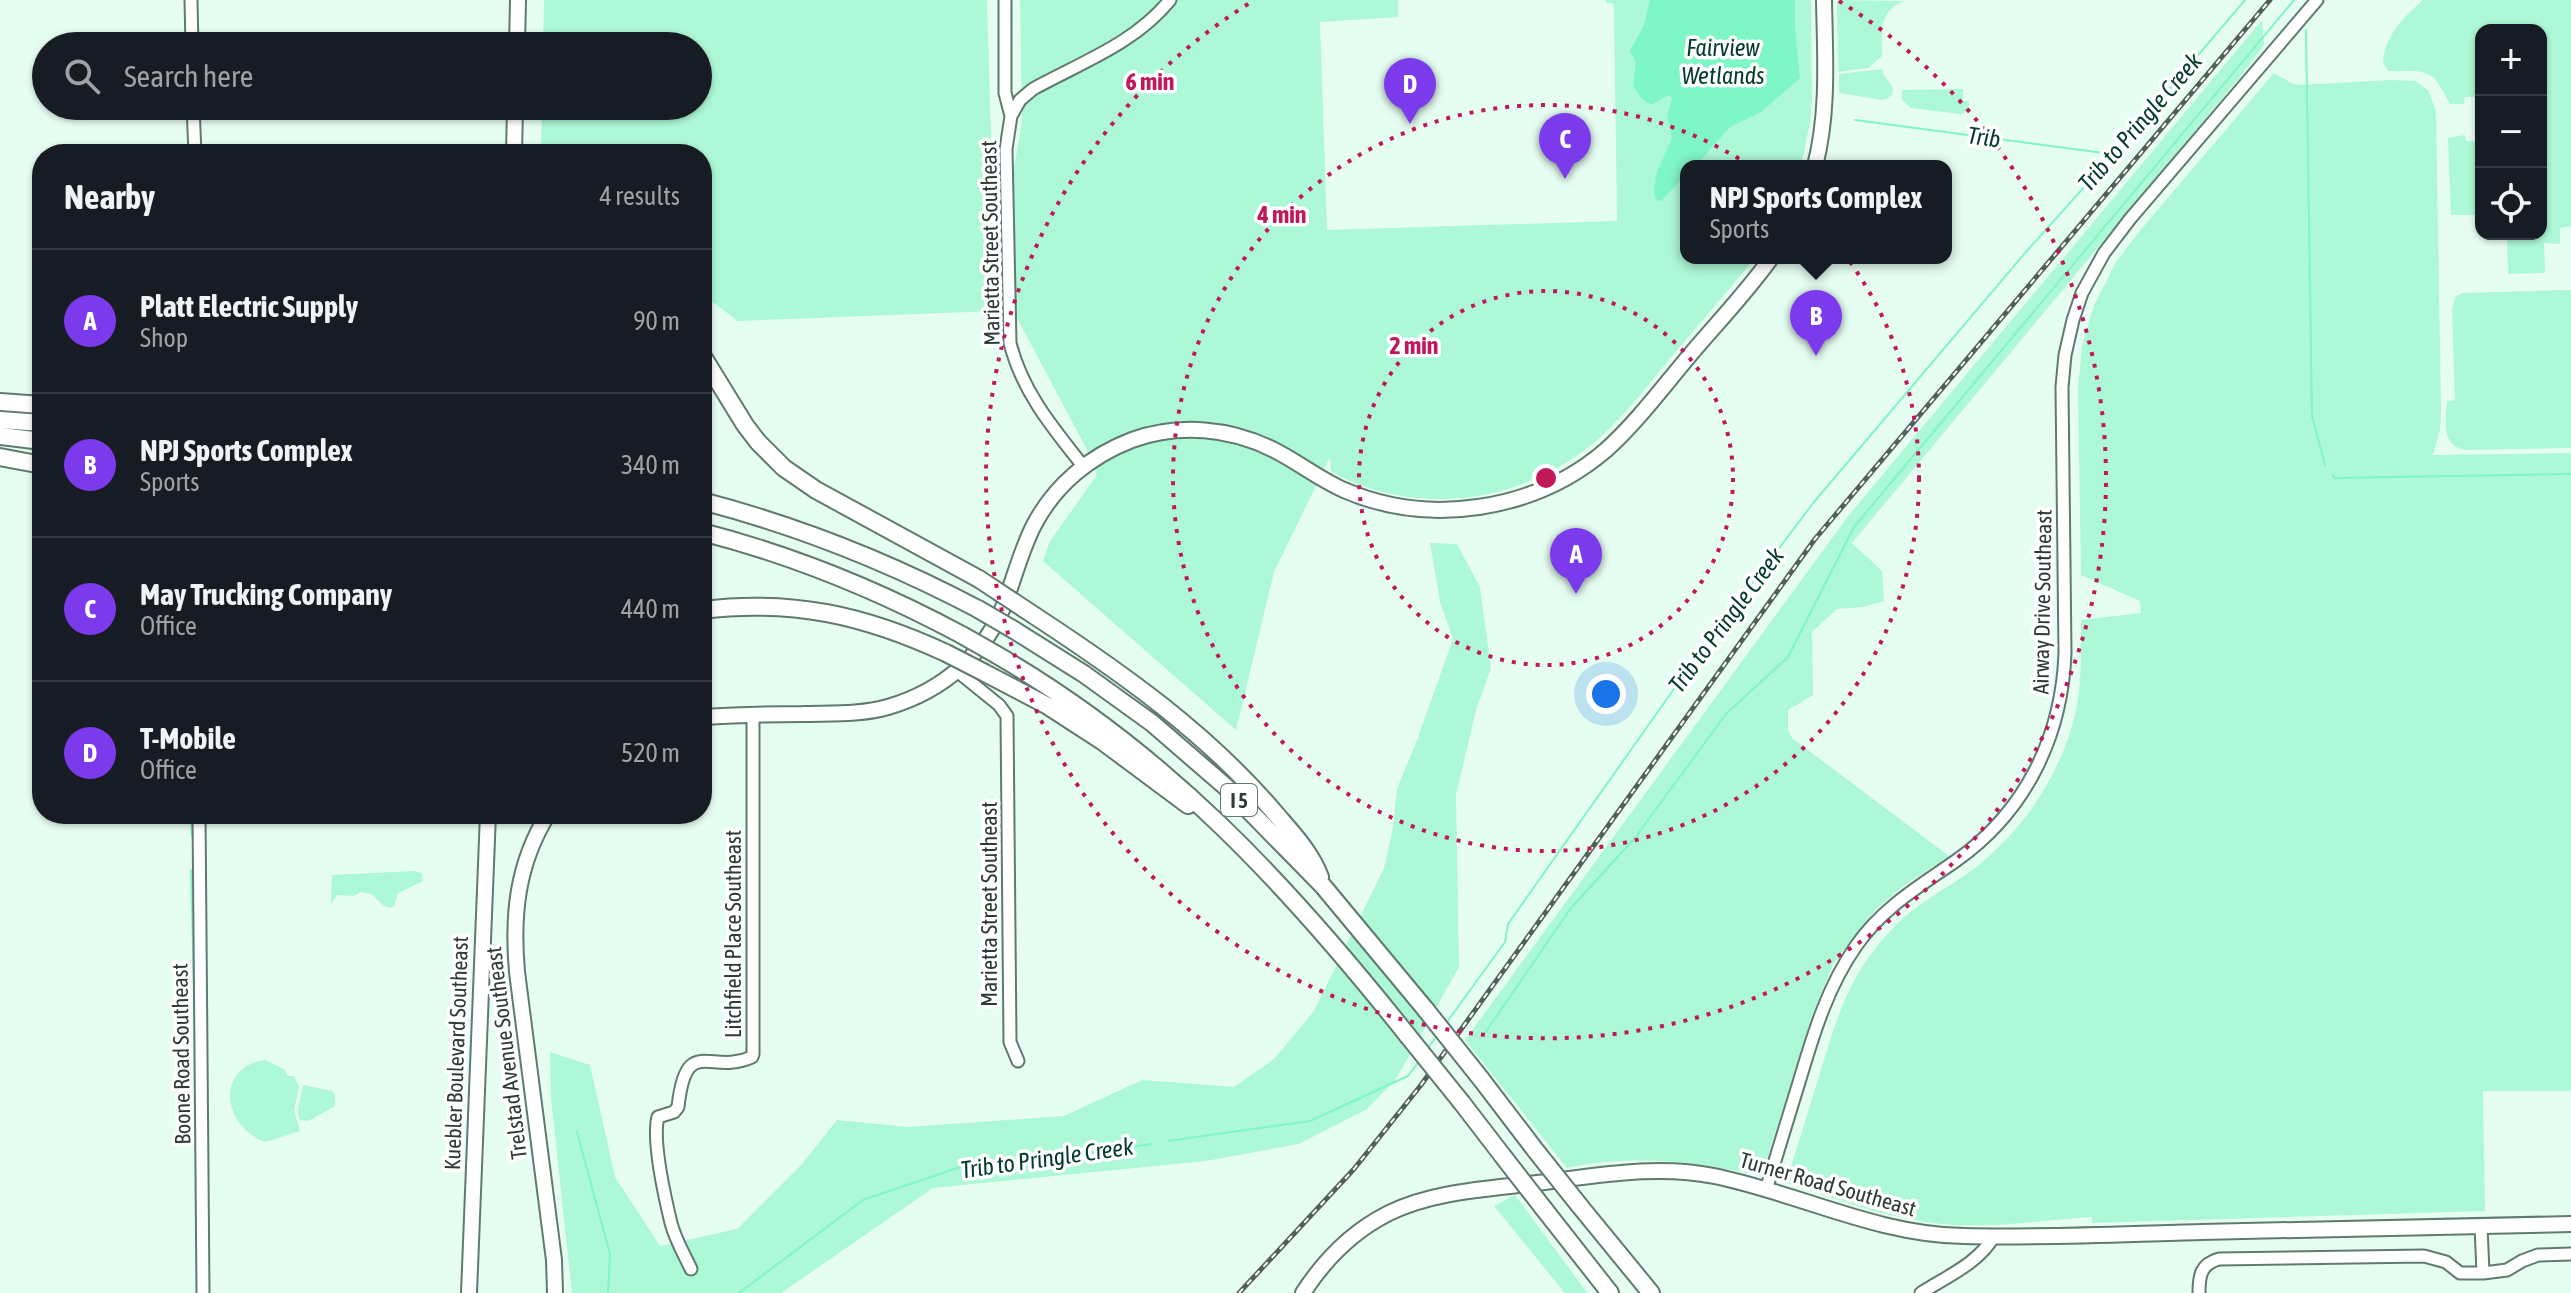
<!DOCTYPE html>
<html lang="en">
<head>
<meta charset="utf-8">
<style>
  :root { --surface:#171b24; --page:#20242c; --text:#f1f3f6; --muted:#9ea1a6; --line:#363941; --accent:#7c3aed }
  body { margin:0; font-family:"Asap Condensed",sans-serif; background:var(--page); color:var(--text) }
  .controls { position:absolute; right:24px; top:24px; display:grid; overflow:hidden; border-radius:16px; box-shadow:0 2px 6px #0004 }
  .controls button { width:72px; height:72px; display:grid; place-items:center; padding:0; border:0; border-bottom:2px solid var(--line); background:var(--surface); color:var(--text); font:40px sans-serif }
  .you { position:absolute; left:1606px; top:694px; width:28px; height:28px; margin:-20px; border:6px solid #fff; border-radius:50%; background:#1a73e8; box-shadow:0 0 0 12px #1a73e833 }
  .badge { display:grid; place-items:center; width:52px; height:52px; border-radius:50%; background:var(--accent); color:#fff; font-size:26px; font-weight:700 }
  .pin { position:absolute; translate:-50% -66px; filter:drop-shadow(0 2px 4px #0008) }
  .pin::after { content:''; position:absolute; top:42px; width:28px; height:24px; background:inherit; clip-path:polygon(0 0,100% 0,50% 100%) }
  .popup { position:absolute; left:1680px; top:160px; width:272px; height:104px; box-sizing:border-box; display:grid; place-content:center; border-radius:16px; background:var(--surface); filter:drop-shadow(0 2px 6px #0005); font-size:26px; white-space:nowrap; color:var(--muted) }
  .popup b { font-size:30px; color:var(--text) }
  .popup::after { content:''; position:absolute; left:50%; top:100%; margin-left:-16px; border:16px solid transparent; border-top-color:var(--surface) }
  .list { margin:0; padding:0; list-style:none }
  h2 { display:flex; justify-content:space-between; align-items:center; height:104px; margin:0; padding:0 32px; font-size:34px }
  h2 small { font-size:26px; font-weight:400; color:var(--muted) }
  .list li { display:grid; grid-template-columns:52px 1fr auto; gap:24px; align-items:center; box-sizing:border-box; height:144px; padding:0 32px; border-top:2px solid var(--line) }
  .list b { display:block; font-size:30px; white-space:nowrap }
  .list p { margin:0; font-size:26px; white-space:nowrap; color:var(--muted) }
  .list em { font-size:26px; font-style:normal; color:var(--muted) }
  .icon { flex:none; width:44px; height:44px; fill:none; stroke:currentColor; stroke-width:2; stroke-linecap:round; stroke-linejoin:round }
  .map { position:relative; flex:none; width:2571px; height:1293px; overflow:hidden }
  .search { position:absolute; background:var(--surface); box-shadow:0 2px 6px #0004; left:32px; top:32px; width:680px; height:88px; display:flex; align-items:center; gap:20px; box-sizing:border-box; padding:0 28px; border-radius:44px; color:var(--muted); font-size:30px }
  .panel { position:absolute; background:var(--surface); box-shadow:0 2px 6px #0004; left:32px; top:144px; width:680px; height:680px; border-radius:32px }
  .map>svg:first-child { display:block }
  .green { fill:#adf8d6 }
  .water { fill:#7ff6c5 }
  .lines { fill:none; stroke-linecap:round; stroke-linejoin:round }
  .stream { stroke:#7ff6c5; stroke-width:2 }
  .minor-casing { stroke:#607b6e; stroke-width:15 }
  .major-casing { stroke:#607b6e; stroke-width:18 }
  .highway-casing { stroke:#607b6e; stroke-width:20 }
  .minor { stroke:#fff; stroke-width:11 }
  .major { stroke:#fff; stroke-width:14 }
  .highway { stroke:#fff; stroke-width:16 }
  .rail-casing { stroke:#516058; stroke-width:5 }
  .rail { stroke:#fff; stroke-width:2; stroke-dasharray:6; stroke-linecap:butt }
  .highway-bridge-casing { stroke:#607b6e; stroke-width:20; stroke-linecap:butt }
  .highway-bridge { stroke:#fff; stroke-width:16 }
  .ring { fill:none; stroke:#c2185b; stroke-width:4; stroke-dasharray:4 8 }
  .labels { text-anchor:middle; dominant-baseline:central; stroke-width:7; stroke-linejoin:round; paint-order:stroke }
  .shield { fill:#fff; stroke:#6d7571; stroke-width:2 }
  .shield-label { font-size:20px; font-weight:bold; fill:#2e3a34 }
  .street-label { font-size:22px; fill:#2e3a34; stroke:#fff }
  .water-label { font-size:24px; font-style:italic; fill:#033b29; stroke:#fff }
  .centre { fill:#c2185b; stroke:#fff; stroke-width:4 }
  .ring-label { font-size:24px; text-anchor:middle; font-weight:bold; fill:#c2185b; stroke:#fff; stroke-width:7; stroke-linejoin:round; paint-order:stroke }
</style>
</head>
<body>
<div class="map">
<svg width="2571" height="1293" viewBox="0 0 2571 1293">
  <rect width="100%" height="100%" fill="#e6fef2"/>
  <path class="green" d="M 544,0 L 987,0 L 996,311 L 738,321 L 702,294 L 702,154 L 541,154 L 542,106 L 698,106 L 698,46 L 543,46 Z
    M 1020,0 L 1398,0 L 1398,17 L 1320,22 L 1327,230 L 1617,221 L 1614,9 L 1613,3 L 1606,3 L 1606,0 L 1811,0 L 1812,99 L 1810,122 L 1801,166 L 1686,166 L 1686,258 L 1755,258 C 1728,291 1699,324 1672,356 C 1651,381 1631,408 1608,430 C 1558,479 1487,505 1418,498 C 1388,495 1357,487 1331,471 L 1330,457 L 1274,572 L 1236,730 L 1043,561 L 1050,541 L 1097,475 L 1085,446 L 1015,314 L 1014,168 L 1022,122 Z
    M 1837,0 L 1905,1 C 1878,10 1882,33 1882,56 L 1868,68 L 1838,72 Z
    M 2423,0 L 2571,0 L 2571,226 L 2560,228 L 2560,244 L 2544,243 L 2545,273 L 2508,274 L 2507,234 L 2541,234 L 2541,30 L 2481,30 L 2481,97 L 2465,97 L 2464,104 L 2450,104 C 2431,66 2428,72 2388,71 L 2383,63 C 2385,35 2403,18 2423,0 Z
    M 2262,20 L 2264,45 L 2240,77 L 1852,543 L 1882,571 L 1884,601 L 1863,607 L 1837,609 L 1812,632 L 1813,695 L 1788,710 L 1788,730 L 1792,738 L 1949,856 L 1902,887 L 1876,909 L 1833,964 L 1812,1016 L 1765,1165 L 1758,1172 L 1750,1174 C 1691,1160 1627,1155 1567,1168 L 1465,1040 L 1849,515 Z
    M 1882,69 L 1884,75 L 1893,88 L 1892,94 L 1887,99 L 1881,100 L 1839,93 L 1839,74 Z
    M 2274,73 L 2293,84 L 2301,85 L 2391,80 L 2415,81 L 2428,90 L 2436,111 L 2441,409 L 2440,430 L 2433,455 L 2571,453 L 2571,1091 L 2483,1091 L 2485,1211 L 2092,1223 L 2092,1217 C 2046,1220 2000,1227 1955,1225 C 1896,1222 1841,1200 1786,1183 C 1797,1146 1809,1110 1820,1073 C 1832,1034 1843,994 1866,961 C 1881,940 1899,919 1921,904 C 1939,891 1959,881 1976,867 C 2025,829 2062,772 2076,711 C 2082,681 2081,651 2081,620 L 2141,613 L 2140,601 L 2081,575 L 2078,388 L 2082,346 L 2094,305 L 2116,262 L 2138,233 Z
    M 1963,89 L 1963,101 L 1969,101 C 1969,108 1968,112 1961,114 L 1911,108 L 1902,100 L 1902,90 Z
    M 2465,135 L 2466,141 L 2481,141 L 2481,215 L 2451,215 L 2448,138 Z
    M 2571,290 L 2571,448 L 2468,450 C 2440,448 2446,422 2447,401 L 2455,400 L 2452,310 L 2455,297 L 2462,293 Z
    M 1430,543 L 1457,544 L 1480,587 L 1491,668 L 1476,710 L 1456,795 L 1459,967 L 1396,1079 L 1367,1109 L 1299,1144 L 1206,1161 L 933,1188 L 781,1293 L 572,1293 L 551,1098 L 550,1052 L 590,1065 L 615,1177 L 660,1246 L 737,1229 L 802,1164 L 837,1120 L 908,1127 L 1064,1116 L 1142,1080 L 1234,1087 L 1274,1059 L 1314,1011 L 1384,868 L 1393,828 L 1397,789 L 1417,740 L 1453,639 L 1440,602 Z
    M 413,871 L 422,873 L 423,881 L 398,893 L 394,906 L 390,908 L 384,906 L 371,894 L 361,892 L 353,896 L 337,895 L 331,904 L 332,875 Z
    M 265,1060 L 284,1069 L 288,1076 L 294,1076 L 299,1087 L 294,1110 L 300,1131 L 265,1142 C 220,1125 217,1066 265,1060 Z
    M 303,1085 L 332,1091 L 335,1095 L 335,1106 L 308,1121 L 299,1120 L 298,1109 Z
    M 1515,1195 L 1585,1290 L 1588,1293 L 1565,1293 L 1494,1206 Z"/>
  <path class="water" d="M 1650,0 L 1795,0 L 1795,28 L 1800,78 L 1761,112 L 1730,127 L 1695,166 L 1686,166 L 1686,175 L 1662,200 L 1657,201 L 1654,193 L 1656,174 L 1672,138 L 1667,116 L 1672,98 L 1669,95 L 1651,105 L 1641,98 L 1633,86 L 1636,62 L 1630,51 L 1644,25 Z"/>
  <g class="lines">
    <path class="stream" d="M 2306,30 L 2312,416 L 2325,465
      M 1855,120 L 2111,154
      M 2333,475 L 2334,478 L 2571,474
      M 191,814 L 192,836
      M 191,870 L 196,1065
      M 1447,1022 L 1505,942 L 1508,924 L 1688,669 L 1814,502 L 2025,253 L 2113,155 L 2245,0
      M 1485,1033 L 1571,908 L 1634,839 L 1726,714 L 1788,657 L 1854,527 L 2294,0
      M 1428,1048 L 1436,1037
      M 577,1132 L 610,1254 L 608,1293
      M 1168,1141 L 1310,1121 L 1408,1076 L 1420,1060
      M 739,1293 L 863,1200 L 963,1166 L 1047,1160 L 1151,1144"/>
    <g class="minor-casing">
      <path id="minor" d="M 191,0 L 192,46
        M 1005,0 L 1005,93 L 1011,116 L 1006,149 L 1010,343 C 1022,391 1052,427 1083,466
        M 193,106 L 195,154
        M 1011,116 L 1020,100 L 1033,89 C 1082,62 1134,44 1170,0
        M 957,671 L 999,705 L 1007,716 L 1010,1042 L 1018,1061
        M 199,814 L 203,1293
        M 1766,1190 C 1777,1153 1789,1116 1800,1079 C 1814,1032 1828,986 1856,946 C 1883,907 1920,886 1957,860 C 2026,811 2062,736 2065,653 L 2062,387 L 2065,355 L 2073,320 L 2082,293 L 2104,253 L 2130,219 L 2317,0
        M 2481,1226 L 2483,1273
        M 691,1269 C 684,1254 675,1239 671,1223 C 665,1198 652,1140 658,1117 L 674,1112 L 678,1107 C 686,1033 710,1076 752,1057 L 753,1054 L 753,715
        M 1921,1293 C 1946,1277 1979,1263 1994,1236
        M 2199,1293 C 2199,1275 2201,1264 2219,1259 L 2424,1256 L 2446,1262 L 2460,1273 L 2483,1273 L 2507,1270 L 2522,1261 L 2538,1255 L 2571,1254"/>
    </g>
    <g class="major-casing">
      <path id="major" d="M 517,46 L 518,0
        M 514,154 L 515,106
        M 1815,166 C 1829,112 1825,56 1824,0
        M 702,717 C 735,715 769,714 802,714 C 830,713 860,715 888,707 C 943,691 986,654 1006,600 C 1015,575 1022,548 1034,525 C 1055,485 1090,456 1132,440 C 1179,423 1231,428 1274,450 C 1298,462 1319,479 1344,490 C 1429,527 1535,511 1606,450 C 1637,422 1663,387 1690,355 C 1717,323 1747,292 1771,258
        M 548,814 C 517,864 512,915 517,972 L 554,1260 L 555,1293
        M 469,1293 L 488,814
        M 1303,1293 C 1325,1259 1353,1231 1389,1213 C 1434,1191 1488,1189 1537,1183 C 1596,1176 1655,1164 1714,1176 C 1798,1193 1877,1235 1964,1236 C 2043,1238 2122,1234 2201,1232 C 2325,1229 2448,1226 2571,1224"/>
    </g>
    <g class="highway-casing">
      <path id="highway" d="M 702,355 L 745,425 L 758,442 L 784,468 L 816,490 L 979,579
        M 0,402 L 42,405
        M 0,420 L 42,423
        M 0,436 L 42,441
        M 0,457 L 42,465
        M 702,501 C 798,526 891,563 978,609
        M 702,532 C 792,555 880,591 962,635
        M 702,610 C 792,599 864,615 946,653
        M 1035,616 C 1122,673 1207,733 1275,813 C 1292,833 1310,851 1320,877
        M 1014,630 L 1084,674 L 1152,723 L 1226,787 L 1323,886 L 1426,1010
        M 997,655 C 1166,753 1288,885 1408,1036
        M 985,673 L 1048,706 L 1102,741 L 1188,805
        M 1481,1079 L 1536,1151
        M 1462,1103 L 1502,1155
        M 1579,1205 L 1651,1293
        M 1544,1209 L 1610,1293"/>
    </g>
    <use href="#minor" class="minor"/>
    <use href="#major" class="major"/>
    <use href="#highway" class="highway"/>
    <g class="rail-casing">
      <path id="rail" d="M 1239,1293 L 1354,1169 L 1421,1085 L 1815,539 L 2270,0"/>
    </g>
    <use href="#rail" class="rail"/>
    <g class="highway-bridge-casing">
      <path id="highway-bridge" d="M 979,579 L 1035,616
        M 978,609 L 1014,630
        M 962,635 L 997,655
        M 946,653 L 985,673
        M 1426,1010 L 1481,1079
        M 1408,1036 L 1462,1103
        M 1536,1151 L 1579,1205
        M 1502,1155 L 1544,1209"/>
    </g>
    <use href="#highway-bridge" class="highway-bridge"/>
  </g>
  <g class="ring">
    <circle cx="1546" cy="478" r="187"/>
    <circle cx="1546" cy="478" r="373"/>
    <path d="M1839 1A560 560 0 1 1 1253 1"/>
  </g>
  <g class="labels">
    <rect class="shield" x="1221" y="784" width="36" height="32" rx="6"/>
    <g class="shield-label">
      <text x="1239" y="800">I 5</text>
    </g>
    <g class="street-label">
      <text transform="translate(990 243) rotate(-91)">Marietta Street Southeast</text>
      <text transform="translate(2042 602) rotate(-89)">Airway Drive Southeast</text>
      <text transform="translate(989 904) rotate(-90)">Marietta Street Southeast</text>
      <text transform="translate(733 934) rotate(-90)">Litchfield Place Southeast</text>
      <text transform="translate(456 1053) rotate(-88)">Kuebler Boulevard Southeast</text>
      <text transform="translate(506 1053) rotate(-97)">Trelstad Avenue Southeast</text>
      <text transform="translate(181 1054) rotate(-91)">Boone Road Southeast</text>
      <text transform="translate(1828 1184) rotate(16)">Turner Road Southeast</text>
    </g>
    <g class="water-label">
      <text x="1723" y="47">Fairview<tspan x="1723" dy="28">Wetlands</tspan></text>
      <text transform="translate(2140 122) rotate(-49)">Trib to Pringle Creek</text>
      <text transform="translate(1984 137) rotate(8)">Trib</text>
      <text transform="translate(1726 620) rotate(-53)">Trib to Pringle Creek</text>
      <text transform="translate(1047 1158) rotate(-8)">Trib to Pringle Creek</text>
    </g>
  </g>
  <circle cx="1546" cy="478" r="12" class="centre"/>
  <g class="ring-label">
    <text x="1150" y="90">6 min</text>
    <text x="1282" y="223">4 min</text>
    <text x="1414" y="354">2 min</text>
  </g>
</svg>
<div class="controls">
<button>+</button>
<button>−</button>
<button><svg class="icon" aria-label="locate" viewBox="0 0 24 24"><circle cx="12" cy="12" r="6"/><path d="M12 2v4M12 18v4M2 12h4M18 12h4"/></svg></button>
</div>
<div class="you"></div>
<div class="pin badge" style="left:1576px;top:594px">A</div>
<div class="pin badge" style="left:1816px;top:356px">B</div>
<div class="popup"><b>NPJ Sports Complex</b>Sports</div>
<div class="pin badge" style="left:1565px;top:179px">C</div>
<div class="pin badge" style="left:1410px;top:124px">D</div>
<div class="search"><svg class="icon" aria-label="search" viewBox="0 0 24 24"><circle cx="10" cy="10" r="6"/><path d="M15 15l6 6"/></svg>Search here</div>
<section class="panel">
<h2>Nearby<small>4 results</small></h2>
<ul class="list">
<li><span class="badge">A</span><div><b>Platt Electric Supply</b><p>Shop</p></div><em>90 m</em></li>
<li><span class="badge">B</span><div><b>NPJ Sports Complex</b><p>Sports</p></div><em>340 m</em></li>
<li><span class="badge">C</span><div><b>May Trucking Company</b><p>Office</p></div><em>440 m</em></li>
<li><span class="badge">D</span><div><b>T-Mobile</b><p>Office</p></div><em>520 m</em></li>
</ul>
</section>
</div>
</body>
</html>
